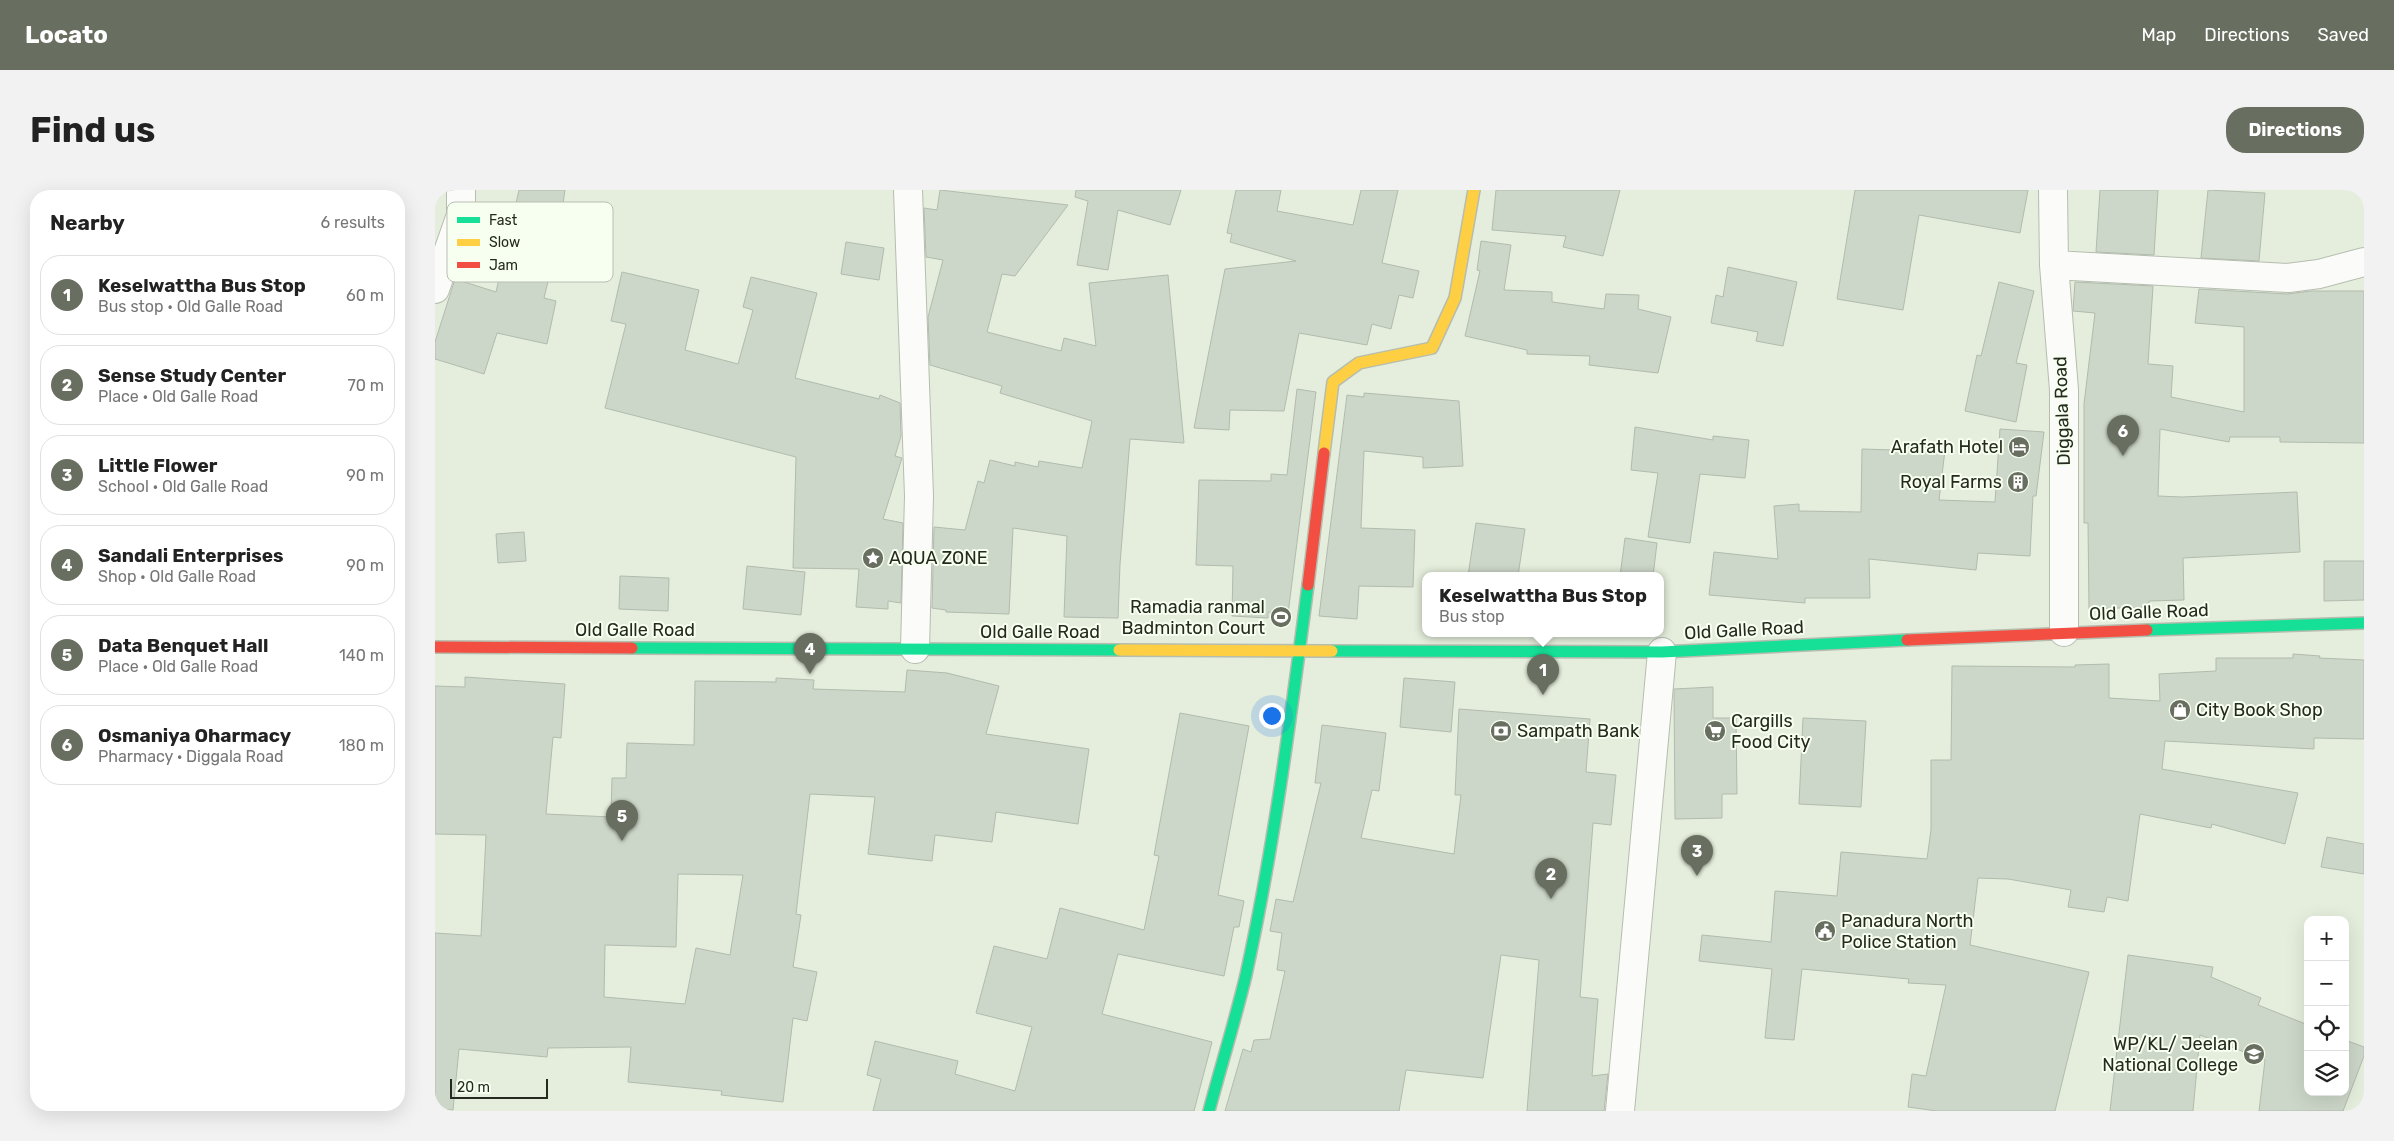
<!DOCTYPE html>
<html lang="en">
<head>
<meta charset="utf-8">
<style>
  :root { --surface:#fff; --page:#f2f2f2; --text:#222; --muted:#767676; --line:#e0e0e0; --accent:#686f60 }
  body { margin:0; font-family:Rubik,sans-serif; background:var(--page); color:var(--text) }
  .controls { position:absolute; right:15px; bottom:15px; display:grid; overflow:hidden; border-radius:10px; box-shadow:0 5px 20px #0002 }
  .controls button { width:45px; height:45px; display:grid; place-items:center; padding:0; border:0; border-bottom:1px solid var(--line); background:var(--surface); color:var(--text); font:25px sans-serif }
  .scale { position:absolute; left:15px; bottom:12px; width:98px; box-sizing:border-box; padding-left:5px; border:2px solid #242b1e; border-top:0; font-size:14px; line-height:18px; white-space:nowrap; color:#242b1e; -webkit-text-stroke:4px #f7fff1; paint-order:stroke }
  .you { position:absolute; left:836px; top:525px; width:18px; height:18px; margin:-12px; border:4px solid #fff; border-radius:50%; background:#1a73e8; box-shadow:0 0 0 8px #1a73e833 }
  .badge { display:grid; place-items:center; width:32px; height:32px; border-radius:50%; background:var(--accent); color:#fff; font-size:16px; font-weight:700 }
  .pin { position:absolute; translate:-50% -41px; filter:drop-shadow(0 1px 2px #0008) }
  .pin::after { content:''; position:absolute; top:26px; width:18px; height:15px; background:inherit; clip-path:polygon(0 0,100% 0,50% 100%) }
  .popup { position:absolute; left:987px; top:382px; width:242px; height:65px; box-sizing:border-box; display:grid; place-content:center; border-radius:10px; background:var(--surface); filter:drop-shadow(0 1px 4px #0005); font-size:16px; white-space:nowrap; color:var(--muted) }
  .popup b { font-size:19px; color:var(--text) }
  .popup::after { content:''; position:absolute; left:50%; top:100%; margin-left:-10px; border:10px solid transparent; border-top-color:var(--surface) }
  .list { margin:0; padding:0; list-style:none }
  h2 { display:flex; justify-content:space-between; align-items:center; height:65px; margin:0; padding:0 20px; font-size:21px }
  h2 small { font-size:16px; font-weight:400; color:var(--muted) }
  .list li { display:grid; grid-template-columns:32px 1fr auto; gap:15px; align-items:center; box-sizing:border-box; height:80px; margin:0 10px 10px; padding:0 10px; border:1px solid var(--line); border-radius:20px }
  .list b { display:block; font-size:19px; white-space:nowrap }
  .list p { margin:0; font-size:16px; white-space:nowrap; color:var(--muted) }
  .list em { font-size:16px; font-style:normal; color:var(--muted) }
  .icon { flex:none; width:28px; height:28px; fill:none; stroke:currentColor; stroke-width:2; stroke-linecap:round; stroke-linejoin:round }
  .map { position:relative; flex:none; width:1929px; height:921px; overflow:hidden; border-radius:20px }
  header { display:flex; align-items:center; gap:30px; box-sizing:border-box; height:70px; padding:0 25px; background:var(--accent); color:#fff }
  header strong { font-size:24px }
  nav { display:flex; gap:28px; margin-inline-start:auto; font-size:18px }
  .intro { display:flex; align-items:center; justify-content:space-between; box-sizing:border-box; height:120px; padding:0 30px }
  h1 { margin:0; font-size:35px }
  .button { padding:12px 22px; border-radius:20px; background:var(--accent); color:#fff; font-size:18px; font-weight:700 }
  main { display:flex; gap:30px; padding:0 30px }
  aside { flex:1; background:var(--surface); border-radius:20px; box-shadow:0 5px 20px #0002 }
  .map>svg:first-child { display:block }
  .building { fill:#cdd7c9; stroke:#b1bbae; fill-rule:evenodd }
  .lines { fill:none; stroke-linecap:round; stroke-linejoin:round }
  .street-casing { stroke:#b6bdaf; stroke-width:30 }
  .fast-casing { stroke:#b6bdaf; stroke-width:14 }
  .slow-casing { stroke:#b6bdaf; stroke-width:14 }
  .jam-casing { stroke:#b6bdaf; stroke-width:14 }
  .street { stroke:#fbfcfa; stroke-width:28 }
  .fast { stroke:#16e098; stroke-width:11 }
  .slow { stroke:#ffcf43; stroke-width:11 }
  .jam { stroke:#f24e42; stroke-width:11 }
  .labels { text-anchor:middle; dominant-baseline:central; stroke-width:4; stroke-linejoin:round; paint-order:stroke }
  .street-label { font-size:18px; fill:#242b1e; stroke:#f7fff1 }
  .poi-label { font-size:18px; fill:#242b1e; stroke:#f7fff1; text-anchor:start }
  .key { fill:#f7fff1; stroke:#b8bfb2; stroke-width:1 }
  .key-label { font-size:14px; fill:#242b1e }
</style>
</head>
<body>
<header>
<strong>Locato</strong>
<nav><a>Map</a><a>Directions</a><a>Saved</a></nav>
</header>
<div class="intro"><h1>Find us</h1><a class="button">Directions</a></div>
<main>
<aside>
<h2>Nearby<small>6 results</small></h2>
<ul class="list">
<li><span class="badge">1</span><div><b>Keselwattha Bus Stop</b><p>Bus stop · Old Galle Road</p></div><em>60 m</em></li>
<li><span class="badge">2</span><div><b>Sense Study Center</b><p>Place · Old Galle Road</p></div><em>70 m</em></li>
<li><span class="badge">3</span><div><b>Little Flower</b><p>School · Old Galle Road</p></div><em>90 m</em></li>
<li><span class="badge">4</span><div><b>Sandali Enterprises</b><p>Shop · Old Galle Road</p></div><em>90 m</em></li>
<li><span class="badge">5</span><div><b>Data Benquet Hall</b><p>Place · Old Galle Road</p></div><em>140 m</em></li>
<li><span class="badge">6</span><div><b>Osmaniya Oharmacy</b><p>Pharmacy · Diggala Road</p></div><em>180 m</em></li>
</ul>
</aside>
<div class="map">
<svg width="1929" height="921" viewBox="0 0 1929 921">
  <rect width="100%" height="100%" fill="#e5eedc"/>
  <path class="building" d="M 84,0 L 130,0 L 125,34 L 127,34 L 109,108 L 121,111 L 112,154 L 62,143 L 49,184 L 0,169 L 0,152 L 20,89 L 61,102 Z
    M 505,0 L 633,15 L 580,86 L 567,84 L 552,142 L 626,161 L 629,148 L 661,156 L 654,93 L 733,85 L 749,253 L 695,249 L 685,374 L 683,428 L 629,427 L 632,346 L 578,338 L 574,424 L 511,422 L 511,420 L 497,418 L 499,337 L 530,340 L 543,291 L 549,293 L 555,270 L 580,276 L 580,272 L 603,277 L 604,271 L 647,278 L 657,231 L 565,203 L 567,196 L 495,175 L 493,127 L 508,70 L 491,67 L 489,18 L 502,20 Z
    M 641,0 L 746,0 L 735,35 L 683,20 L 673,80 L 642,75 L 653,11 L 640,7 Z
    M 801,0 L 846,0 L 842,21 L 918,35 L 926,0 L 963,0 L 947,73 L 984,81 L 978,108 L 964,105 L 956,139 L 937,134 L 932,155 L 864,143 L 849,221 L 795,220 L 794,240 L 759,238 L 790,79 L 861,71 L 795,52 L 797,44 L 792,43 Z
    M 1061,0 L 1185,0 L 1168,66 L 1128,57 L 1131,46 L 1057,40 Z
    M 1420,0 L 1593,0 L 1585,43 L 1484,25 L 1468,120 L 1402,109 Z
    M 1665,0 L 1723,0 L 1719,65 L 1661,62 Z
    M 1773,0 L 1830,3 L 1824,71 L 1766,68 Z
    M 1046,51 L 1076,55 L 1069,100 L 1117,102 L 1117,112 L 1169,119 L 1171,104 L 1204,105 L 1203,119 L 1236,127 L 1223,183 L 1154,175 L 1155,166 L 1092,164 L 1092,160 L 1030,146 L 1045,81 L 1042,80 Z
    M 411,52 L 449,58 L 444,90 L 406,84 Z
    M 1293,77 L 1362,92 L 1348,156 L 1321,151 L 1323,142 L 1276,133 L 1281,105 L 1288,107 Z
    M 187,82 L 264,100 L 250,160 L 303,174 L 318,120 L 308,117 L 316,87 L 382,103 L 360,188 L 444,209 L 445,205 L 465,213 L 466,246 L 460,266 L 467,268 L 448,329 L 468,333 L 466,413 L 453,411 L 453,419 L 421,417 L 424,379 L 358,378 L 361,267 L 170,218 L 191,134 L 176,131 Z
    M 1564,92 L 1599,101 L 1581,173 L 1592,175 L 1581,232 L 1530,221 L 1542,165 L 1546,166 Z
    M 1640,92 L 1718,96 L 1713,174 L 1738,176 L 1736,207 L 1809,222 L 1809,137 L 1760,133 L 1764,99 L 1852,104 L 1876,101 L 1929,101 L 1929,253 L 1845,252 L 1845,247 L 1795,247 L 1794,252 L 1725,239 L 1723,306 L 1747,307 L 1862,302 L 1865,362 L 1748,368 L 1749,410 L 1714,411 L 1714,417 L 1654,419 L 1653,333 L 1649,333 L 1649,214 L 1660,123 L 1638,121 Z
    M 862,199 L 881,202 L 853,424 L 833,422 L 833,428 L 797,426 L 798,376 L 761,375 L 764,290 L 836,291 L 836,284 L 852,285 Z
    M 929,203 L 1024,211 L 1028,276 L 988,278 L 988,267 L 929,261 L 926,338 L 980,340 L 978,397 L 924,396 L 922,429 L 884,426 L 912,205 L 929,207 Z
    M 1200,237 L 1278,250 L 1278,246 L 1314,250 L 1310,288 L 1265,284 L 1255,353 L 1213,347 L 1223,283 L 1196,280 Z
    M 1565,239 L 1609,242 L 1601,306 L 1598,306 L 1595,366 L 1543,363 L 1541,380 L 1434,369 L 1435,408 L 1370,408 L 1370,413 L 1274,405 L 1279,362 L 1343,369 L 1339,316 L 1364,314 L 1364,321 L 1426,322 L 1427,259 L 1459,260 L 1460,254 L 1510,260 L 1504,310 L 1560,312 Z
    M 1041,333 L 1090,339 L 1083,386 L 1033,386 Z
    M 89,342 L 91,371 L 63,373 L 61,344 Z
    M 1190,348 L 1222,353 L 1218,386 L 1185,386 Z
    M 1889,371 L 1929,371 L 1929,410 L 1889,411 Z
    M 312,376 L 370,382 L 366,425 L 308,419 Z
    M 185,386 L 234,388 L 233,421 L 184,419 Z
    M 1858,464 L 1885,466 L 1884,468 L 1929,470 L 1929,549 L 1879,548 L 1879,559 L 1730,551 L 1727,579 L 1863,603 L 1850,654 L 1777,634 L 1776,638 L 1705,624 L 1693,711 L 1672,707 L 1669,722 L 1633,717 L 1636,700 L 1573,689 L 1543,688 L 1535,755 L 1654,782 L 1620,921 L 1502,921 L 1473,917 L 1477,884 L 1491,886 L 1511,795 L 1473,793 L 1474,789 L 1367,779 L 1359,850 L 1330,848 L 1337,779 L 1264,771 L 1267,745 L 1336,752 L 1340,701 L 1402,706 L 1406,662 L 1492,669 L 1496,640 L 1496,570 L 1516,570 L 1517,476 L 1640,477 L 1640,475 L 1674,474 L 1674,508 L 1725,511 L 1724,484 L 1781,481 L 1781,468 L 1858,468 Z
    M 472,480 L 512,483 L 564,496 L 551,544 L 654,559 L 643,634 L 561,622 L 557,652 L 500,645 L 497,671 L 433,664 L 440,607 L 375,604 L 361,724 L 366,725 L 358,777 L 382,782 L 372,831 L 358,828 L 348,912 L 286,905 L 287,901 L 193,892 L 196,857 L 113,858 L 112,867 L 24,859 L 18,920 L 0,919 L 0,743 L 46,746 L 51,645 L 0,644 L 0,496 L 30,497 L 30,487 L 130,494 L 126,548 L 118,547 L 111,624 L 176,627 L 177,588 L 191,588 L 192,553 L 259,555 L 260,491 L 341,492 L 341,488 L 379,490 L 378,499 L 470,502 ZM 243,684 L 308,685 L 295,765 L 261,758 L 250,814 L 169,807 L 170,755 L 241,757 Z
    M 969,488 L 1020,492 L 1016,542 L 965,537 Z
    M 1278,497 L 1278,528 L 1301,528 L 1302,604 L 1287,604 L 1287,628 L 1240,629 L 1239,499 Z
    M 1024,519 L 1155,529 L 1151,582 L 1181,585 L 1176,635 L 1158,633 L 1145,807 L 1163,809 L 1157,886 L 1173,884 L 1169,921 L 1092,921 L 1104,770 L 1066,765 L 1048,888 L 971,880 L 964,921 L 790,921 L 808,859 L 816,862 L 819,850 L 835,849 L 850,781 L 842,780 L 847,743 L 835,741 L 841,709 L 858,712 L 886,593 L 880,593 L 887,535 L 951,543 L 944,601 L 937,600 L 926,648 L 1019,664 L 1026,605 L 1020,605 Z
    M 745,523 L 814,536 L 783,705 L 809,711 L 804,737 L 799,737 L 789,786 L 683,764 L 667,824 L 777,852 L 759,921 L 438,921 L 446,889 L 432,885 L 440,851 L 523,871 L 520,884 L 580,901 L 597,837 L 541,823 L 559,756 L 612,769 L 625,718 L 709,740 L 724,666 L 719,665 Z
    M 1368,528 L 1431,531 L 1426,617 L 1364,614 Z
    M 1892,647 L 1929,654 L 1929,684 L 1886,677 Z
    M 1693,765 L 1778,777 L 1776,787 L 1826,808 L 1823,815 L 1873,835 L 1873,902 L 1910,902 L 1910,850 L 1929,857 L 1929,866 L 1908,921 L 1824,921 L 1830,870 L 1765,845 L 1758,921 L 1675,921 Z"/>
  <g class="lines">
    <g class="street-casing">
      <path id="street" d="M 473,0 L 484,306 L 480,459
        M 1618,0 L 1619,75 L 1629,200 L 1629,442
        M 1619,75 L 1853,88 L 1884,84 L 1929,72
        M 0,99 L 26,25 L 26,0
        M 1185,921 L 1227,462"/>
    </g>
    <g class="fast-casing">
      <path id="fast" d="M 1712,440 L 1929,433
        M 197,458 L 684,460
        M 897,461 L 1227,462 L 1472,450
        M 774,921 C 786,876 800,831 811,785 C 839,657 856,525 873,395"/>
    </g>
    <g class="slow-casing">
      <path id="slow" d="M 889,263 L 898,192 L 924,173 L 997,158 L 1020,108 L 1039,0
        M 684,460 L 897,461"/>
    </g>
    <g class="jam-casing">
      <path id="jam" d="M 873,395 L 889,263
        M 1472,450 L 1712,440
        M 0,457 L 197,458"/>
    </g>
    <use href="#street" class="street"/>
    <use href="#fast" class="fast"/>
    <use href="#slow" class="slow"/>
    <use href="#jam" class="jam"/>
  </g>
  <defs>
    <g id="hotel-disc" transform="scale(1.125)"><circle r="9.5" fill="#686f60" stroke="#f7fff1"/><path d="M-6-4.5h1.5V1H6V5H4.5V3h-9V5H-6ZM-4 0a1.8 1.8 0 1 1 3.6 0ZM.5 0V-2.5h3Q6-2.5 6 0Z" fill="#fff"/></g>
    <g id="building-disc" transform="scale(1.125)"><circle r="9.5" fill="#686f60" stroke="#f7fff1"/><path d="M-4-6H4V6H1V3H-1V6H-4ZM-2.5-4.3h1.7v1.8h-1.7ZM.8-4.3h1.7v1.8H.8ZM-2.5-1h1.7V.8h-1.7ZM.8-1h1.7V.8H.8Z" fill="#fff"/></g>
    <g id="sight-disc" transform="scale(1.125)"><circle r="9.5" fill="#686f60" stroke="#f7fff1"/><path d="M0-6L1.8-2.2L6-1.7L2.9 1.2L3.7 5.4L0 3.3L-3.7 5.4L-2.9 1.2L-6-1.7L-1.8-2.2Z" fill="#fff"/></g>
    <g id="stadium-disc" transform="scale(1.125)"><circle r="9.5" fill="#686f60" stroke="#f7fff1"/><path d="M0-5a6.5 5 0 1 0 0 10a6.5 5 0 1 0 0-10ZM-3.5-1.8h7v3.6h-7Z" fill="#fff"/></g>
    <g id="shop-disc" transform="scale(1.125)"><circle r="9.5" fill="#686f60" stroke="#f7fff1"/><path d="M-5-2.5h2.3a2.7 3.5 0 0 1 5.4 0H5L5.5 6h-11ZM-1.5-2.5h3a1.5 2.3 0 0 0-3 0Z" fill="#fff"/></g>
    <g id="bank-disc" transform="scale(1.125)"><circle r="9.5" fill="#686f60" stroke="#f7fff1"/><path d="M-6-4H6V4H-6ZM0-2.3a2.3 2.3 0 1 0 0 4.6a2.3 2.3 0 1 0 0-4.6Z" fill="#fff"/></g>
    <g id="supermarket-disc" transform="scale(1.125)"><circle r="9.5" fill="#686f60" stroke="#f7fff1"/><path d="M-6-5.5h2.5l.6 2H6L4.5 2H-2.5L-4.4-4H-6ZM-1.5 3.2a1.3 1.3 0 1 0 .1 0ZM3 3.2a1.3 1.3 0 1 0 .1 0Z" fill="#fff"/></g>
    <g id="civic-disc" transform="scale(1.125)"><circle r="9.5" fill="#686f60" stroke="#f7fff1"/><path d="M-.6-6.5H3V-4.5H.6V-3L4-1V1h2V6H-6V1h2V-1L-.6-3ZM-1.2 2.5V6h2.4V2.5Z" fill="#fff"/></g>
    <g id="school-disc" transform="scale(1.125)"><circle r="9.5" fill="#686f60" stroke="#f7fff1"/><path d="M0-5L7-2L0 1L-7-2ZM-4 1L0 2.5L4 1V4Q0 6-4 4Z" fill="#fff"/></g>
  </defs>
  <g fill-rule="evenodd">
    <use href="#hotel-disc" x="1584" y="257"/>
    <use href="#building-disc" x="1583" y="292"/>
    <use href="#sight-disc" x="438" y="368"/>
    <use href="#stadium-disc" x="846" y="427"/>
    <use href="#shop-disc" x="1745" y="520"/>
    <use href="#bank-disc" x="1066" y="541"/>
    <use href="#supermarket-disc" x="1280" y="541"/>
    <use href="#civic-disc" x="1390" y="741"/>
    <use href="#school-disc" x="1819" y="864"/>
  </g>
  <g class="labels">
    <g class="street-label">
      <text transform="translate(1627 221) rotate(-92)">Diggala Road</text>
      <text transform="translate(1714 422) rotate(-2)">Old Galle Road</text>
      <text x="200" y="440">Old Galle Road</text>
      <text transform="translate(1309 440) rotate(-3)">Old Galle Road</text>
      <text x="605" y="442">Old Galle Road</text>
    </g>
    <g class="poi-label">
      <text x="1568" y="257" text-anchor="end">Arafath Hotel</text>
      <text x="1567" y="292" text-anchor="end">Royal Farms</text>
      <text x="454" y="368">AQUA ZONE</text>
      <text x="830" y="417" text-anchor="end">Ramadia ranmal<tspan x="830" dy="21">Badminton Court</tspan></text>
      <text x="1761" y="520">City Book Shop</text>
      <text x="1296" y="531">Cargills<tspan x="1296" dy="21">Food City</tspan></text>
      <text x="1082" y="541">Sampath Bank</text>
      <text x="1406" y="731">Panadura North<tspan x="1406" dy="21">Police Station</tspan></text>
      <text x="1803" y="854" text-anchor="end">WP/KL/ Jeelan<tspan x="1803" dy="21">National College</tspan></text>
    </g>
  </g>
  <rect x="12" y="12" width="166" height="80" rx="8" class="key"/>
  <rect x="22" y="27" width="23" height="6" fill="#16e098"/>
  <rect x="22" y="49" width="23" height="7" fill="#ffcf43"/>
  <rect x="22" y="72" width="23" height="6" fill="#f24e42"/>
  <g class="key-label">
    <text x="54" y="35">Fast</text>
    <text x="54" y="57">Slow</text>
    <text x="54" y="80">Jam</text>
  </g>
</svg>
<div class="controls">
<button>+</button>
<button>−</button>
<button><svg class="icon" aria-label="locate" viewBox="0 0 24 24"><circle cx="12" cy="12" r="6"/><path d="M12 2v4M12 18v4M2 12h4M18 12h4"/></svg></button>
<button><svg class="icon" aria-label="layers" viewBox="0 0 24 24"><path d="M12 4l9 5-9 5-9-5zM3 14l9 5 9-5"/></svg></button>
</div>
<div class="scale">20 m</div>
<div class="you"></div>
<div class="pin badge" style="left:1108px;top:505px">1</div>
<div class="popup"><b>Keselwattha Bus Stop</b>Bus stop</div>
<div class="pin badge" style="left:1116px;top:709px">2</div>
<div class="pin badge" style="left:1262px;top:686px">3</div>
<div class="pin badge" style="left:375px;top:484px">4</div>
<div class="pin badge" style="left:187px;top:651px">5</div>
<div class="pin badge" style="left:1688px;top:266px">6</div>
</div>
</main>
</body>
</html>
